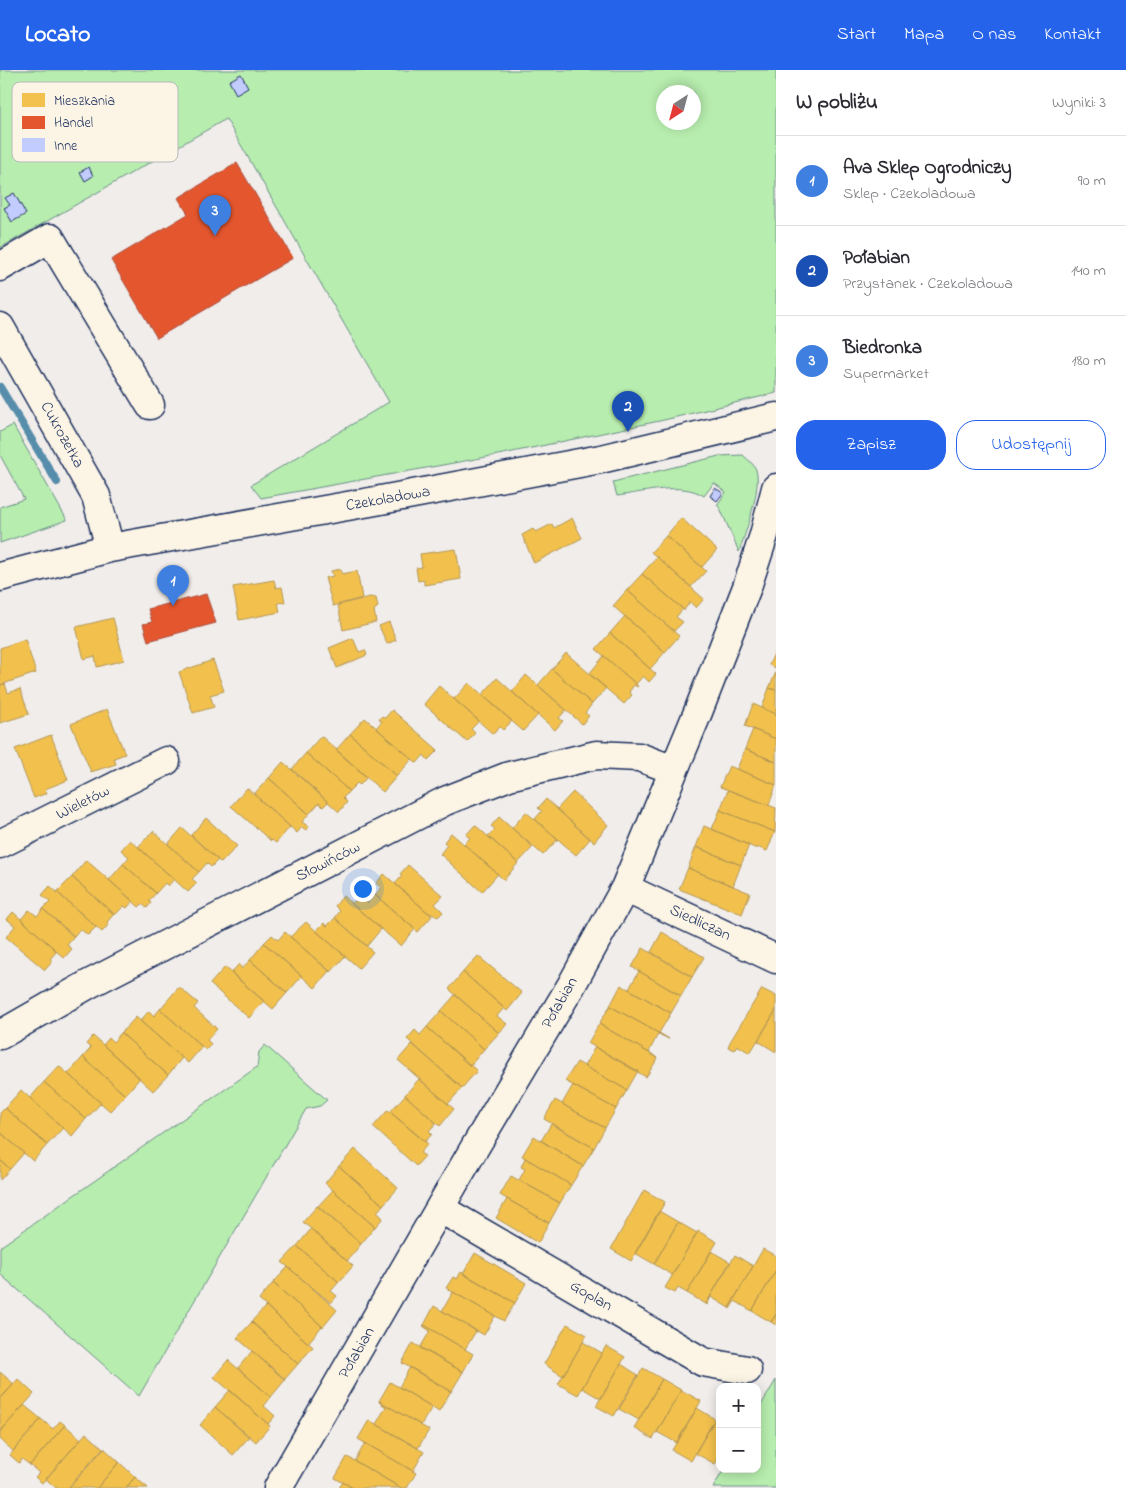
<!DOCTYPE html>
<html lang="pl">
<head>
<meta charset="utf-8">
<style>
  :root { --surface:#fff; --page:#f7f7f7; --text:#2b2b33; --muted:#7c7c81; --line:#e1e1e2; --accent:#2563eb }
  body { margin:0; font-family:"Indie Flower",sans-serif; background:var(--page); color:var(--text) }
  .controls { position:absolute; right:15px; bottom:15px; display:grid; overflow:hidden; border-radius:10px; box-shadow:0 2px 12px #0003 }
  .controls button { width:45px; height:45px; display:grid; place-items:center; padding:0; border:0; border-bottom:1px solid var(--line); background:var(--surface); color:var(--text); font:25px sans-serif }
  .compass { position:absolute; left:656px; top:15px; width:45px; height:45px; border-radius:50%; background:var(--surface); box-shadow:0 2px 12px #0003; rotate:216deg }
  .you { position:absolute; left:362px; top:818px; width:18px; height:18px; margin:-12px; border:4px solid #fff; border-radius:50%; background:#1a73e8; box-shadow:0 0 0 8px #1a73e833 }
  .badge { display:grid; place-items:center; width:32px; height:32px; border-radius:50%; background:var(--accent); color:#fff; font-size:16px; font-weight:700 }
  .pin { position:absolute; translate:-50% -41px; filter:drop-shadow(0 1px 2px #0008) }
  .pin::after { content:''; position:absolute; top:26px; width:18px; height:15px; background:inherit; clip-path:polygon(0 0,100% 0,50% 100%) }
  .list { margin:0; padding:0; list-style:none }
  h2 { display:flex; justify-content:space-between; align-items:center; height:65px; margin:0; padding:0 20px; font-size:21px }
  h2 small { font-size:16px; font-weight:400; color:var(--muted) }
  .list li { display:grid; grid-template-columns:32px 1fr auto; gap:15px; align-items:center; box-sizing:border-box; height:90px; padding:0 20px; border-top:1px solid var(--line) }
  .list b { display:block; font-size:19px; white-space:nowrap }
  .list p { margin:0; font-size:16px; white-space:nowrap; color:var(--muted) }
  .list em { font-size:16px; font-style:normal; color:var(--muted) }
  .actions { display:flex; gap:10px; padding:15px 20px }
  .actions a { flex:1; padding:11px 0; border:1px solid var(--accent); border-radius:20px; text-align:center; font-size:18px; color:var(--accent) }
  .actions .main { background:var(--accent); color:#fff }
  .map { position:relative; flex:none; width:776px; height:1418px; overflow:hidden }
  header { display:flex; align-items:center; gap:30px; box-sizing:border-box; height:70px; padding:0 25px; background:var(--accent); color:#fff }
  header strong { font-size:24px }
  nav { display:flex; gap:28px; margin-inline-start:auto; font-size:18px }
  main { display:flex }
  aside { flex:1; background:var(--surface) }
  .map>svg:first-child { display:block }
  .green { fill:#b7edae; stroke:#698e86; fill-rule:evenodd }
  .homes { fill:#f2c14e; stroke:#b29553 }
  .shops { fill:#e4572e; stroke:#a84b3c }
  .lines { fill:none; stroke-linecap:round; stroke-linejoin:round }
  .stream { stroke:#578dab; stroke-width:8 }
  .building { fill:#c3ccfe; stroke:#1b2f5e }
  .minor-casing { stroke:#1b2f5e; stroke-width:31 }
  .minor { stroke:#fcf5e5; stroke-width:28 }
  .labels { text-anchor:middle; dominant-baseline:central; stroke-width:5; stroke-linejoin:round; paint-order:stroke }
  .street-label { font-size:16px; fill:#1b2f5e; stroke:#fcf5e5 }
  .key { fill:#fcf5e5; stroke:#b8babc; stroke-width:1 }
  .key-label { font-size:14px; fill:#1b2f5e }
</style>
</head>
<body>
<header>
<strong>Locato</strong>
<nav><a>Start</a><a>Mapa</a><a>O nas</a><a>Kontakt</a></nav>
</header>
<main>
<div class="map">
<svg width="776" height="1418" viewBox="0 0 776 1418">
  <rect width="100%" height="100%" fill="#f1edea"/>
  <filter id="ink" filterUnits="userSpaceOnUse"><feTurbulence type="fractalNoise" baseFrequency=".02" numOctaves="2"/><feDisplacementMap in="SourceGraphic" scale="10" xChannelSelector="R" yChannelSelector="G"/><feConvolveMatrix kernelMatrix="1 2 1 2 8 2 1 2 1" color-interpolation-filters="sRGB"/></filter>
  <g filter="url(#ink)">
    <path class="green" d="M 0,0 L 776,0 L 776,323 L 664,350 L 503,384 L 261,428 L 251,415 L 389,332 L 226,49 L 0,178 ZM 664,22 L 694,22 L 694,52 L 664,52 Z
      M 13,355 L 67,450 L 0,473 L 0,437 L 24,429 L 0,385 L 0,362 Z
      M 743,385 C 748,390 754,394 756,400 C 762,418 745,464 739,482 L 720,438 L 717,435 L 726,422 L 714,413 L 704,426 C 683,411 641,423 617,426 L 613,412 L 719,386 Z
      M 265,975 L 327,1030 L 320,1036 L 306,1039 L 139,1326 L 0,1204 L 0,1177 L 257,997 L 259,982 Z
      M 776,1310 L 776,1418 L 713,1418 L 724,1399 L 757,1399 L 757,1342 Z"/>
    <path class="homes" d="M 572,448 L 582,468 L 534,493 L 522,465 L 533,459 L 536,462 L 552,454 L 554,458 Z
      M 681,448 L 717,480 L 702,497 L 666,466 Z
      M 666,466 L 706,501 L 691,517 L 651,482 Z
      M 456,479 L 461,509 L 424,515 L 424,510 L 418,511 L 416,498 L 422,497 L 420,484 Z
      M 657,487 L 704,529 L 696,538 L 690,532 L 684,540 L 685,541 L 642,504 Z
      M 341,499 L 342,504 L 357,501 L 362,528 L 333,536 L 325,508 L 333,506 L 331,501 Z
      M 642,504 L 683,539 L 676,547 L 683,552 L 674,561 L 627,520 Z
      M 274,510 L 276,518 L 282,517 L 285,532 L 278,533 L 280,542 L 239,550 L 233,517 Z
      M 627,520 L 679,566 L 665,582 L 613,536 Z
      M 370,527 L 376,528 L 378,537 L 374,540 L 376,552 L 343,560 L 338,535 Z
      M 625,546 L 665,582 L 650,599 L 610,563 Z
      M 113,548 L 124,590 L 97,597 L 95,586 L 84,589 L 76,557 Z
      M 389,552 L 396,570 L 387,574 L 379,556 Z
      M 610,563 L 656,604 L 649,612 L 643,606 L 636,614 L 596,579 Z
      M 353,568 L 359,582 L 365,580 L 367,585 L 337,598 L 329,578 Z
      M 25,569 L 36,603 L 0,615 L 0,578 Z
      M 776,579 L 776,598 L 769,595 Z
      M 566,583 L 606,618 L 592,634 L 552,599 Z
      M 604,586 L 638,616 L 637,617 L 634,615 L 629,622 L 632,625 L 624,634 L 589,604 Z
      M 213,590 L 224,621 L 210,625 L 214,637 L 193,643 L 179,602 Z
      M 552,599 L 592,634 L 585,643 L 589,646 L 582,654 L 538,615 Z
      M 776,602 L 776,620 L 769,618 Z
      M 526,605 L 566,640 L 559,648 L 563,651 L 555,660 L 512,622 Z
      M 497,608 L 538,645 L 523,661 L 482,625 Z
      M 469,613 L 512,651 L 503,660 L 500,657 L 493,664 L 454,629 Z
      M 5,614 L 8,623 L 20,619 L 29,644 L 0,653 L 0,615 Z
      M 439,616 L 479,651 L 471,659 L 475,663 L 467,672 L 424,634 Z
      M 769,618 L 776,620 L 776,644 L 762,638 Z
      M 753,634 L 776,644 L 776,669 L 745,656 Z
      M 107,639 L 125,684 L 114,688 L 116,694 L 91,702 L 71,654 Z
      M 392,640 L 438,680 L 428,690 L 424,685 L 417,693 L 376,658 L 382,651 L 379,649 L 382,646 L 385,648 Z
      M 365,648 L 412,689 L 397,706 L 350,664 Z
      M 753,659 L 776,669 L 776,692 L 745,679 Z
      M 350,664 L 397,706 L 383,722 L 336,680 Z
      M 51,665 L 68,710 L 45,719 L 47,723 L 34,728 L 15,679 Z
      M 321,666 L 367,707 L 360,715 L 357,713 L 349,721 L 306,683 Z
      M 745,679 L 776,692 L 776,715 L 737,699 Z
      M 306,683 L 349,721 L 343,728 L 347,732 L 339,742 L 292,699 Z
      M 283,692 L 328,732 L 323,737 L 319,733 L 309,744 L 269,708 Z
      M 729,696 L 776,715 L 769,735 L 720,717 Z
      M 269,708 L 309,744 L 302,752 L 309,757 L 306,760 L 302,757 L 297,763 L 254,724 Z
      M 247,718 L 290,757 L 276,773 L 272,770 L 271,771 L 231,736 Z
      M 728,720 L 776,738 L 775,762 L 720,740 Z
      M 573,722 L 608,755 L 594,772 L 557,739 Z
      M 546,729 L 590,769 L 576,785 L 535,749 L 542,741 L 538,738 Z
      M 720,740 L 775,762 L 767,781 L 757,777 L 757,779 L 712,759 Z
      M 526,742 L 558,769 L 543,785 L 512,758 Z
      M 499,747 L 533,777 L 518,793 L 488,766 L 495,759 L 491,756 Z
      M 206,748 L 237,776 L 221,793 L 191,765 Z
      M 475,755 L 518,793 L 504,810 L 464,774 L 470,768 L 466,765 Z
      M 704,756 L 749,775 L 741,795 L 696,777 Z
      M 182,758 L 218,790 L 211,797 L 207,793 L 199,802 L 168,774 Z
      M 153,761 L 199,802 L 192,809 L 197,813 L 188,822 L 138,777 Z
      M 451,763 L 498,804 L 482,822 L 440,784 L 447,775 L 444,772 Z
      M 130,770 L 174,809 L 168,816 L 165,813 L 156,823 L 123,794 L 129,787 L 121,780 Z
      M 696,777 L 741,795 L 733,816 L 688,798 Z
      M 86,790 L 133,831 L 127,838 L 124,836 L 115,845 L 72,807 Z
      M 123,794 L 156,823 L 149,831 L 151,833 L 147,838 L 142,834 L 139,837 L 109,810 Z
      M 408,795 L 443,826 L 435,834 L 443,842 L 438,847 L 427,842 L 395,814 L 402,806 L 400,804 Z
      M 688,798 L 750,823 L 742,844 L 679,819 Z
      M 384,804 L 432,846 L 418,862 L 375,825 L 381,818 L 376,813 Z
      M 72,807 L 114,844 L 107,852 L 109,854 L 102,862 L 57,822 Z
      M 50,816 L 96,857 L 88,865 L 80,859 L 74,866 L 43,839 L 50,832 L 42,825 Z
      M 359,825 L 368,833 L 375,825 L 415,859 L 401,876 L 352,834 Z
      M 343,826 L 381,859 L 367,876 L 335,848 L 340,841 L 335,836 Z
      M 43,839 L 74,867 L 67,875 L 72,879 L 64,888 L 21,849 L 29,840 L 37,846 Z
      M 13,842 L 57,881 L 50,889 L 53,891 L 45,900 L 6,867 L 15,856 L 7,849 Z
      M 335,848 L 373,882 L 359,898 L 316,861 L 324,853 L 327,856 Z
      M 306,852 L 345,886 L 331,902 L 290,867 Z
      M 285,862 L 329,901 L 315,918 L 264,873 L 272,865 L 278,870 Z
      M 662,862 L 704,887 L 692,907 L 651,882 Z
      M 264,873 L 302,906 L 287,923 L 250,890 Z
      M 643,878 L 692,907 L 681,926 L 632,897 Z
      M 478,886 L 522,923 L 507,941 L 463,902 Z
      M 250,890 L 287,923 L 273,939 L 231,903 L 239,894 L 242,899 Z
      M 225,897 L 264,931 L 249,948 L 210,914 Z
      M 639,901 L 681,926 L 671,943 L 629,919 Z
      M 463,902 L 504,938 L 497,946 L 507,954 L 499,963 L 449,919 Z
      M 621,915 L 671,943 L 659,963 L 669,969 L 610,936 Z
      M 179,917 L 198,933 L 194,938 L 217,959 L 207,970 L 211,974 L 206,980 L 160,939 Z
      M 762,919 L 776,926 L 776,940 L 750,983 L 737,975 L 734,980 L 728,977 L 730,972 Z
      M 455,925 L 499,963 L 484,979 L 441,941 Z
      M 610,936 L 669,969 L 658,964 L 649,982 L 658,988 L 599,954 Z
      M 160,939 L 202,977 L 188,993 L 140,951 L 149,941 L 154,946 Z
      M 776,940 L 776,982 L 758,971 Z
      M 441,941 L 484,979 L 470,996 L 427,957 Z
      M 136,947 L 182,988 L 168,1005 L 121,963 Z
      M 599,954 L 658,988 L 646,1007 L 588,973 Z
      M 427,957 L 477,1001 L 462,1018 L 407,969 L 415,960 L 420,965 Z
      M 121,963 L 168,1005 L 153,1021 L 103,975 L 109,968 L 113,972 Z
      M 93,966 L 140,1008 L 125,1025 L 83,987 L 91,978 L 86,974 Z
      M 412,974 L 462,1018 L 448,1034 L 398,990 Z
      M 595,977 L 638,1001 L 627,1020 L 584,996 Z
      M 83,987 L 125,1025 L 110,1041 L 68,1004 Z
      M 577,992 L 627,1020 L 616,1039 L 565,1011 Z
      M 59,996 L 101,1033 L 86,1049 L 44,1012 Z
      M 419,1009 L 454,1039 L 440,1056 L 405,1025 Z
      M 44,1012 L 86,1049 L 72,1066 L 30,1028 Z
      M 573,1015 L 616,1039 L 605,1058 L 562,1034 Z
      M 21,1020 L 63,1058 L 47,1075 L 5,1038 Z
      M 405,1025 L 436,1053 L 429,1061 L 432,1064 L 425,1072 L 390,1042 Z
      M 555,1030 L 605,1058 L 594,1078 L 544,1049 Z
      M 5,1038 L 47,1075 L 33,1091 L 0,1062 L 0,1043 Z
      M 388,1040 L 428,1074 L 420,1083 L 425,1086 L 416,1096 L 373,1057 Z
      M 551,1054 L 594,1078 L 583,1096 L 541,1071 Z
      M 0,1062 L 24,1083 L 10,1099 L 0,1090 Z
      M 534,1066 L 583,1096 L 571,1115 L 522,1086 Z
      M 355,1079 L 398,1118 L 383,1135 L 339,1096 Z
      M 525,1088 L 571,1115 L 560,1133 L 519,1110 L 525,1099 L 521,1097 Z
      M 0,1090 L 10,1099 L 0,1110 Z
      M 339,1096 L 383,1135 L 377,1142 L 383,1148 L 375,1157 L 325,1113 Z
      M 511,1106 L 560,1133 L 549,1153 L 500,1125 Z
      M 333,1120 L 375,1157 L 361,1174 L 318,1136 Z
      M 644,1120 L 665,1132 L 631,1191 L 611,1179 Z
      M 507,1129 L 549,1153 L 538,1173 L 496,1148 Z
      M 317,1136 L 361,1174 L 347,1191 L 303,1152 Z
      M 659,1141 L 678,1152 L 654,1194 L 635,1183 Z
      M 678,1152 L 697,1163 L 672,1205 L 654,1194 Z
      M 311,1159 L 353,1196 L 339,1212 L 297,1176 Z
      M 698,1161 L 717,1172 L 687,1223 L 678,1218 L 675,1223 L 665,1218 Z
      M 297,1176 L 339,1212 L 331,1221 L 337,1226 L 331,1233 L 282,1192 Z
      M 763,1179 L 776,1186 L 776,1200 L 752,1241 L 735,1231 L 730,1239 L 729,1238 Z
      M 711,1181 L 730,1192 L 706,1234 L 687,1223 Z
      M 475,1183 L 526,1213 L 515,1233 L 463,1204 Z
      M 735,1185 L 753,1196 L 729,1238 L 711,1227 L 707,1235 L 706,1234 Z
      M 288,1197 L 337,1240 L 323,1257 L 273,1213 Z
      M 776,1200 L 776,1244 L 771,1252 L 752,1241 Z
      M 461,1202 L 515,1233 L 504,1251 L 446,1218 L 453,1207 L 457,1209 Z
      M 273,1213 L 322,1256 L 308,1273 L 259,1230 Z
      M 453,1222 L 495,1246 L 484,1265 L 442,1241 Z
      M 266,1236 L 313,1277 L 298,1294 L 251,1252 Z
      M 434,1236 L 476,1261 L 465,1279 L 424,1255 Z
      M 776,1244 L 776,1255 L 771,1252 Z
      M 252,1252 L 298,1294 L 285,1309 L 237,1268 Z
      M 567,1254 L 587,1265 L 563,1306 L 544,1294 Z
      M 424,1255 L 473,1284 L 463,1302 L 420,1278 L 430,1261 L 423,1256 Z
      M 583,1272 L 602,1283 L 578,1325 L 558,1314 Z
      M 413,1273 L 463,1302 L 451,1322 L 402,1293 Z
      M 606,1276 L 625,1287 L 601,1329 L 582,1318 Z
      M 252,1281 L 285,1310 L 271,1327 L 238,1298 Z
      M 228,1290 L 271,1327 L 264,1336 L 275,1346 L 268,1354 L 214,1307 Z
      M 621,1294 L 638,1305 L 614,1346 L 596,1336 Z
      M 410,1297 L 451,1321 L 439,1341 L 399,1317 Z
      M 643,1298 L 662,1309 L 639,1350 L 619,1339 Z
      M 0,1302 L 14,1314 L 0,1329 Z
      M 18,1309 L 34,1324 L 0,1362 L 0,1329 Z
      M 662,1309 L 681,1320 L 653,1369 L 634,1358 Z
      M 390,1312 L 432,1337 L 421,1355 L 379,1331 Z
      M 230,1320 L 270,1356 L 256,1372 L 215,1337 Z
      M 681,1320 L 701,1331 L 677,1373 L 657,1362 Z
      M 379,1331 L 429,1360 L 418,1378 L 376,1354 L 386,1337 L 379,1332 Z
      M 24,1335 L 41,1349 L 13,1381 L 0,1369 L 0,1362 Z
      M 215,1337 L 249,1367 L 233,1385 L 200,1355 Z
      M 697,1338 L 715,1349 L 691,1391 L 672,1380 Z
      M 719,1342 L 720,1386 L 715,1394 L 695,1383 Z
      M 41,1349 L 53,1359 L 60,1351 L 65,1355 L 30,1395 L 22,1389 L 19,1393 L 10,1385 Z
      M 369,1350 L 424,1382 L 413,1401 L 358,1369 Z
      M 65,1355 L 81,1369 L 42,1413 L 35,1407 L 39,1403 L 30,1395 Z
      M 86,1363 L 103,1378 L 68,1418 L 56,1418 L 46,1409 Z
      M 365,1373 L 416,1403 L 407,1418 L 401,1418 L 355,1391 Z
      M 104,1378 L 119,1392 L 97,1418 L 69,1418 Z
      M 347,1387 L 355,1391 L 401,1418 L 353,1418 L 335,1408 Z
      M 119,1392 L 135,1407 L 126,1418 L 97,1418 Z
      M 135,1407 L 148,1418 L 126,1418 Z
      M 343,1412 L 353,1418 L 339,1418 Z"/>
    <path class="shops" d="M 237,93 L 293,188 L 157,268 L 111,190 L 188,144 L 178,128 Z
      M 206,524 L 216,553 L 148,571 L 143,554 L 152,552 L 148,539 Z"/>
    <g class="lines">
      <path class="stream" d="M 0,317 L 57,412"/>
    </g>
    <path class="building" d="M 241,4 L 248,17 L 236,24 L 229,11 Z
      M 89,97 L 93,106 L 85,111 L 80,102 Z
      M 14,123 L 26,144 L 12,152 L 4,138 L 10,135 L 5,128 Z
      M 715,418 L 723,423 L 717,431 L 710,426 Z"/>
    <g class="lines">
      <g class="minor-casing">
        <path id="minor" d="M 0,197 L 50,168 L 150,335
          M 0,257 L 96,426 L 110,478
          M 0,507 L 110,478 L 370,432 L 601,389 L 776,347
          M 0,774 L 166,691
          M 625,818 L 776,889
          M 0,965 L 89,914 L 445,731 L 509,706 L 596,685 L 639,687 L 674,700
          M 441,1139 L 703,1292 L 747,1300
          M 278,1418 L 475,1077 L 571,916 L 625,818 L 698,642 L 747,517 L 764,465 L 776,418"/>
      </g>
      <use href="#minor" class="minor"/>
    </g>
  </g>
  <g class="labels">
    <g class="street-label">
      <text transform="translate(62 365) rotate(61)">Cukrozetka</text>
      <text transform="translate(388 429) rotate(-10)">Czekoladowa</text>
      <text transform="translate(83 733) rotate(-27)">Wieletów</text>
      <text transform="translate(328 792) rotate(-27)">Słowińców</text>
      <text transform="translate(700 853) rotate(25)">Siedliczan</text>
      <text transform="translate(560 933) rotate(-60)">Połabian</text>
      <text transform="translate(591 1226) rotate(30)">Goplan</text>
      <text transform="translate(357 1283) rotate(-60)">Połabian</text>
    </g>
  </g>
  <rect x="12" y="12" width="166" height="80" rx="8" class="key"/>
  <rect x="22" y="23" width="23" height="14" fill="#f2c14e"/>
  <rect x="22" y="46" width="23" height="13" fill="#e4572e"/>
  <rect x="22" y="68" width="23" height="14" fill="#c3ccfe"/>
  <g class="key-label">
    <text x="54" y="35">Mieszkania</text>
    <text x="54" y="57">Handel</text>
    <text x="54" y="80">Inne</text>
  </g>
</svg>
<div class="controls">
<button>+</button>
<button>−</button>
</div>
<svg class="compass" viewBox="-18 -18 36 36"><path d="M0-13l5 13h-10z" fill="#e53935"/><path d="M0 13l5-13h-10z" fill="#7c7c81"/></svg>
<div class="you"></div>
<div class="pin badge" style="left:173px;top:536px;background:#3f7fe0">1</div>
<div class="pin badge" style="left:628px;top:362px;background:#1a4fb4">2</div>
<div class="pin badge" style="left:215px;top:166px;background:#3f7fe0">3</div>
</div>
<aside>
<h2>W pobliżu<small>Wyniki: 3</small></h2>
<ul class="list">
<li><span class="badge" style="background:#3f7fe0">1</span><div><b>Ava Sklep Ogrodniczy</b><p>Sklep · Czekoladowa</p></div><em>90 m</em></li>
<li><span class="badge" style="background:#1a4fb4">2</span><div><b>Połabian</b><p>Przystanek · Czekoladowa</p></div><em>140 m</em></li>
<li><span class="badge" style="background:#3f7fe0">3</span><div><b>Biedronka</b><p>Supermarket</p></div><em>180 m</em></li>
</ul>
<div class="actions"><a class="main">Zapisz</a><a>Udostępnij</a></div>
</aside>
</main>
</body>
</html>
